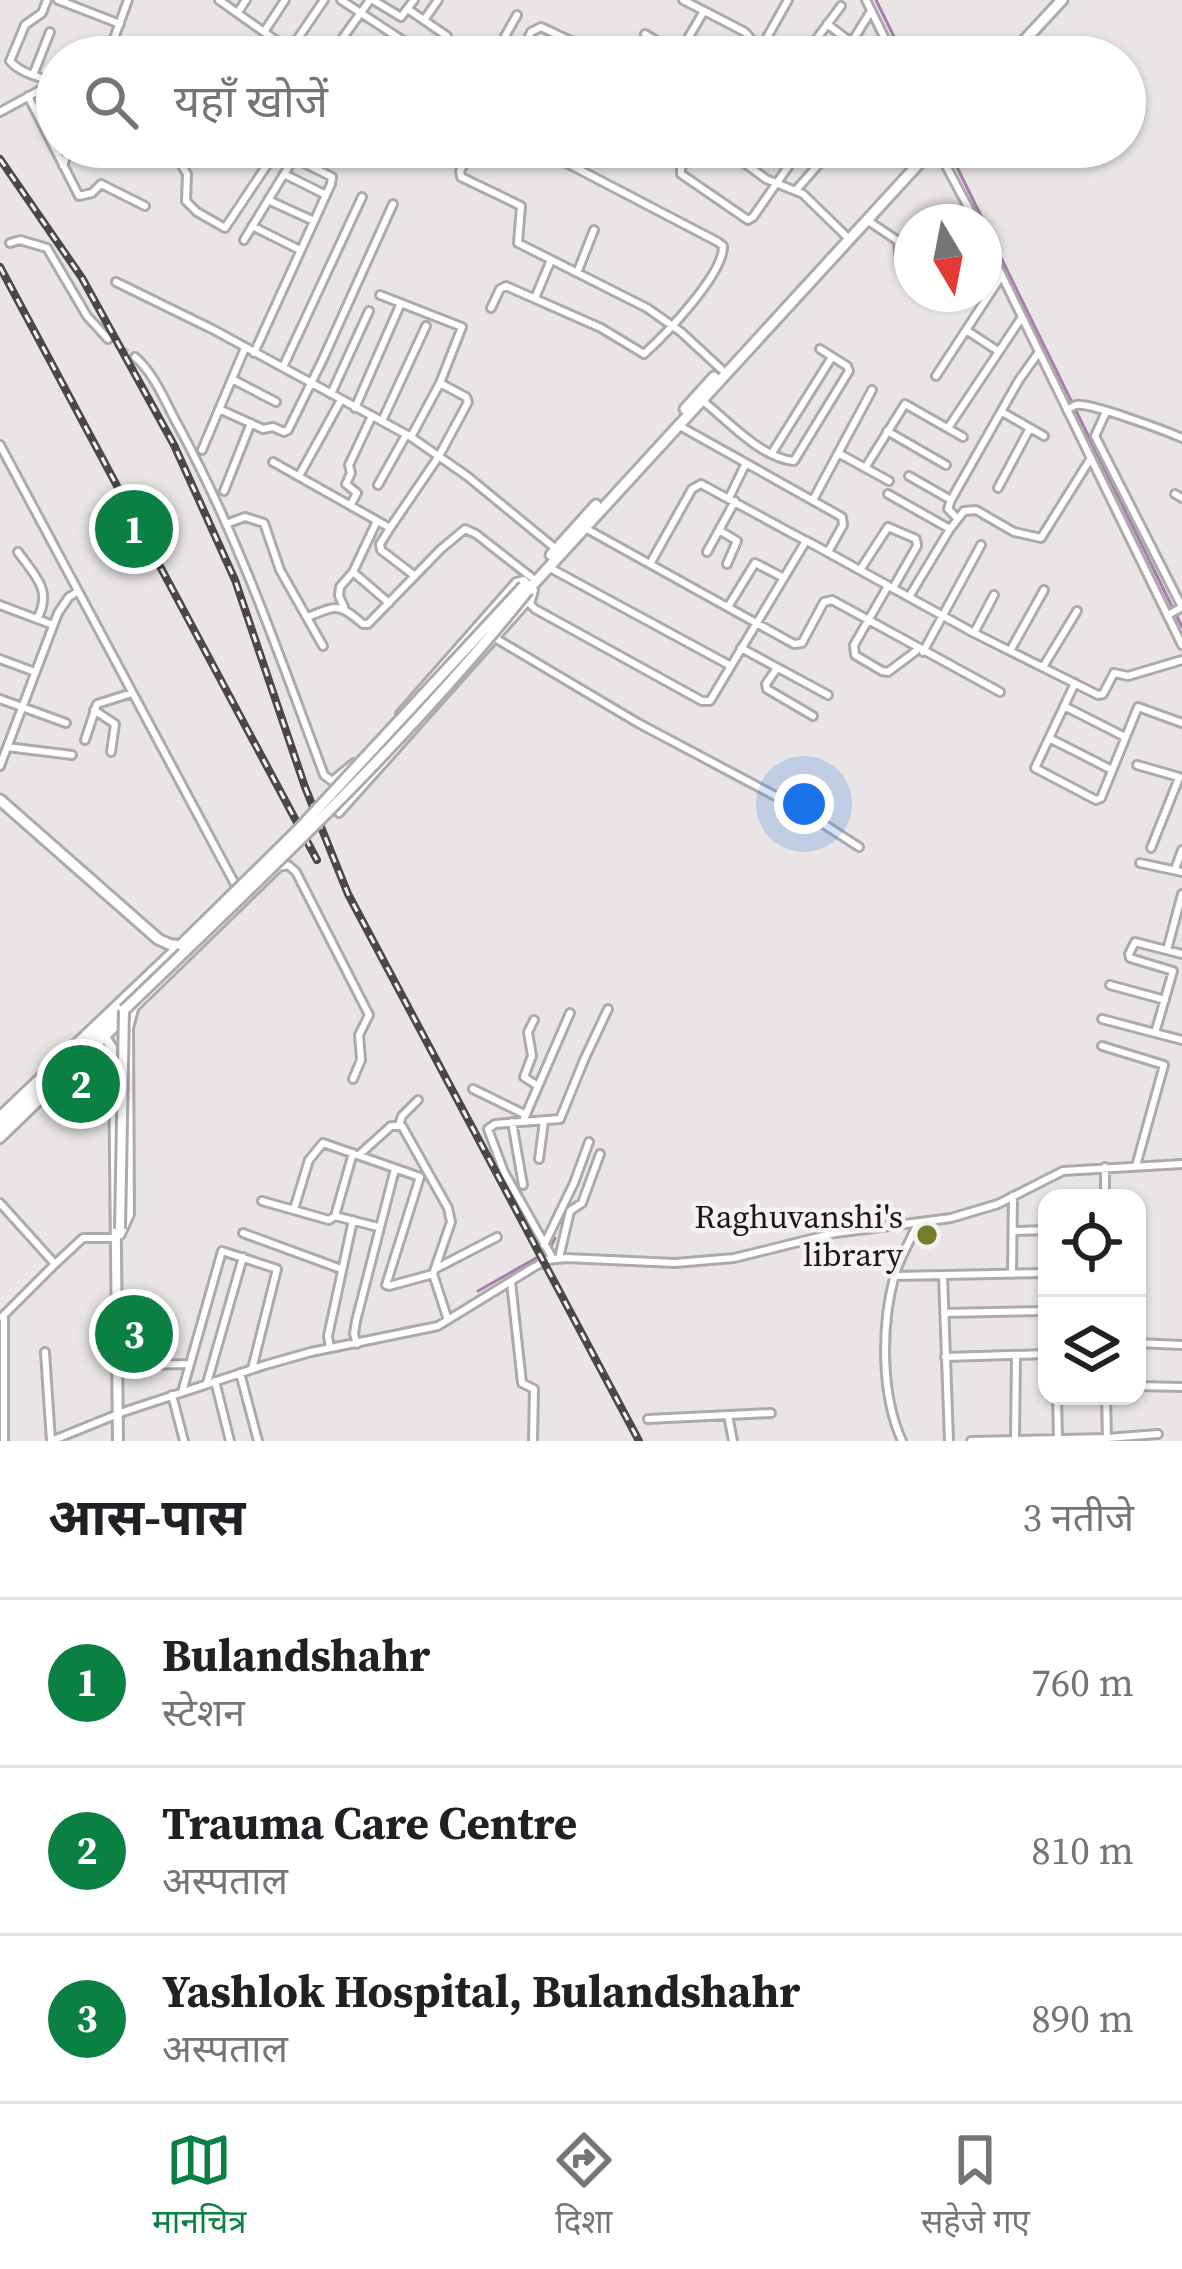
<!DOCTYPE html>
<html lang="hi">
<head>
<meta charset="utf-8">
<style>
  :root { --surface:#fff; --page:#f6f6f6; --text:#202124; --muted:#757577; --line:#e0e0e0; --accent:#0b8043 }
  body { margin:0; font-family:"Source Serif 4","Noto Sans Devanagari",serif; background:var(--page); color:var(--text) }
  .controls { position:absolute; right:36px; bottom:36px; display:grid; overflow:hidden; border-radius:24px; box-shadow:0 3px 9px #0004 }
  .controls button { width:108px; height:108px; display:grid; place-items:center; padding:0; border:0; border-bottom:3px solid var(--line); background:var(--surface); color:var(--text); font:60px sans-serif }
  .compass { position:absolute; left:894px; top:204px; width:108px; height:108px; border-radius:50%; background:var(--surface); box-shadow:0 3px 9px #0004; rotate:170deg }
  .you { position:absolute; left:804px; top:804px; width:42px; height:42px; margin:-30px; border:9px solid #fff; border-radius:50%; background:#1a73e8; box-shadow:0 0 0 18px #1a73e833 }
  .badge { display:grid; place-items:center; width:78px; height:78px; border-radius:50%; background:var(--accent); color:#fff; font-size:39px; font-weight:700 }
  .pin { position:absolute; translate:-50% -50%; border:6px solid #fff; box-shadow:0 3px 12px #0006 }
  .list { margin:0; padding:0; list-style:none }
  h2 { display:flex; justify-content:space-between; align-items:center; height:156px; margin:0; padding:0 48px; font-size:51px }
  h2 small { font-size:39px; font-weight:400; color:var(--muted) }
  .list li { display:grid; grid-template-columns:78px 1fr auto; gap:36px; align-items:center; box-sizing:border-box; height:168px; padding:0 48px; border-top:3px solid var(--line) }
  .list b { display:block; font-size:45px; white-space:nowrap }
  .list p { margin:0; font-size:39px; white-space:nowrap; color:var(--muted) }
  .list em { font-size:39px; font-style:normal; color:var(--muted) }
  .icon { flex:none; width:66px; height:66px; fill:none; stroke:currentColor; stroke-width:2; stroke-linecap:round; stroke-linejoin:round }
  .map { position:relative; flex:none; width:1182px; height:1441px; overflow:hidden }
  .search { position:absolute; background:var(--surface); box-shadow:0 3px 9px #0004; left:36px; right:36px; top:36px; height:132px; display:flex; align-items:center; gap:30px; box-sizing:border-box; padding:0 42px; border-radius:66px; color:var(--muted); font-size:45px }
  .sheet { height:660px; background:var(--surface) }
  nav { display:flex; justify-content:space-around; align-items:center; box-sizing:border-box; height:168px; border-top:3px solid var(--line); background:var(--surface); font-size:33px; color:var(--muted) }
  nav a { display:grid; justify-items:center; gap:6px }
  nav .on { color:var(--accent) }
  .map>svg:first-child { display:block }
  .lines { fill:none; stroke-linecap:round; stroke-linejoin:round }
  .stream { stroke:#a57eab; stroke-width:3 }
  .minor-tunnel { stroke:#cac6c6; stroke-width:6; stroke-dasharray:6 3; stroke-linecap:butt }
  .minor-casing { stroke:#aeaaab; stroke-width:12 }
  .tertiary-casing { stroke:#aeaaab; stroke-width:14 }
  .primary-casing { stroke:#aeaaab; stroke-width:15 }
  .minor { stroke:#fff; stroke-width:6 }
  .tertiary { stroke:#fff; stroke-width:8 }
  .primary { stroke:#fff; stroke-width:9 }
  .rail-casing { stroke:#494748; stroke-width:8 }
  .rail { stroke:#f6f2f3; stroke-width:3; stroke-dasharray:9; stroke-linecap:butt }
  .tertiary-bridge-casing { stroke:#aeaaab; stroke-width:14; stroke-linecap:butt }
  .primary-bridge-casing { stroke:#aeaaab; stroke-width:15; stroke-linecap:butt }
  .tertiary-bridge { stroke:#fff; stroke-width:8 }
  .primary-bridge { stroke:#fff; stroke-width:9 }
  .poi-dot { fill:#747e2a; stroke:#f6f2f3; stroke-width:4.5 }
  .labels { text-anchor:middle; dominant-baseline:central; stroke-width:9; stroke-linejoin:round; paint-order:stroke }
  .poi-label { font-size:33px; fill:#191718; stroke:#f6f2f3; text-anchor:end }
</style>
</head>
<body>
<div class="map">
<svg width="1182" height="1441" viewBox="0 0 1182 1441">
  <rect width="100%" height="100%" fill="#e9e5e5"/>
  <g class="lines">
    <path class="stream" d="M 876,0 L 904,57
      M 947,147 L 983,220
      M 984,223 L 1182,627
      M 551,1246 L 555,1238
      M 478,1291 L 545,1253"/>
    <path class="minor-tunnel" d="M 108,339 L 135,357"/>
    <g class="minor-casing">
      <path id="minor" d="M 47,0 L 42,13 L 25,25 L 10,61 C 20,73 39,77 55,82 L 57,87
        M 58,0 L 120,24
        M 219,0 L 299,57
        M 341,0 L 428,57
        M 373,0 L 401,17 L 414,0
        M 683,0 L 745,32 L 766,57
        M 866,0 L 894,57
        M 409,10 L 447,36
        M 238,12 L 246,0
        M 517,15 L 504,38 L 519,49 L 522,57
        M 424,20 L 438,0
        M 827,24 L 848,40 L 853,40 L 871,11
        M 264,32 L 285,0
        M 645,34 L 678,54
        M 682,48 L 697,57
        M 290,50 L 324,0
        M 521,53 L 531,32 L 541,27 L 605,57
        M 104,57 L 112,44 L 128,0
        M 329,57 L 370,0
        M 579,57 L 585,46
        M 677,57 L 704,11
        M 756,57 L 788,0
        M 803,57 L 841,6
        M 874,57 L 887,43
        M 33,75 L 50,32
        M 28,96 L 79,196 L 92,193 L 101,184 L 145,206
        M 0,112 L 55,82
        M 171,147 L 187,174 L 186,201 L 197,212 L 225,228 L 279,147
        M 454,147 L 469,156
        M 474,147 L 460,171 L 461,177 L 521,206 L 518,243 L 647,308 L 681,332 L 721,369
        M 611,147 L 637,162 L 649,147
        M 695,147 L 681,168 L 681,174 L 748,220 L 753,217 L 802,147
        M 723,147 L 766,179 L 803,194 L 845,235
        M 936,147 L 976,222
        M 740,160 L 749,147
        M 63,166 L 69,147
        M 284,174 L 326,195
        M 797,189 L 834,147
        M 268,200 L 314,221
        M 867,220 L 898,241 L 912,233
        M 252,226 L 300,250
        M 984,239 L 1182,645
        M 244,240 L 292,161 L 298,160 L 332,177 L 331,184 L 254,353
        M 898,241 L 899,254 L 912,263
        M 10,243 L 20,240 L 47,248 L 87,316 L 108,339
        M 577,273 L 594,230
        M 116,282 L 214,330 L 411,437 L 467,476 L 556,549
        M 380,295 L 462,327 L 440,383 L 411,437
        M 535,298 L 551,260
        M 943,301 L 947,294
        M 491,308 L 500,289 L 506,286 L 601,328 L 644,354 C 665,335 724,274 723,246 L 718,242 L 536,147
        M 966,330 L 998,351
        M 135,357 C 155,374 166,404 179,427 C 239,538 280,657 324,775 L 332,781 L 354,763
        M 283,367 L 362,197
        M 936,376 L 1002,275
        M 232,379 L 276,402
        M 331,394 L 369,311
        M 703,401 C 728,421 761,458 794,461 L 849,371 L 847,366 L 820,349
        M 355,408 L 401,303
        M 219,409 L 263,429 L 273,427 L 284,432 L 288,430 L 323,359 L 393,204
        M 1067,410 C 1070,408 1073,406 1076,405 C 1089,402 1166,431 1182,438
        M 1002,412 L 1044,436
        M 1106,412 L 1095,436 L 1182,607 L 1168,615
        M 382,421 L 426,326
        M 678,425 L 842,517 L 843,525 L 828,552
        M 948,428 L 1022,317
        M 887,431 L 946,465
        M 0,445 L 237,888
        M 202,450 L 245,348
        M 772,453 L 832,357
        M 838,453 L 889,481
        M 273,462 L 390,528 L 439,456 L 468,402 L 466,397 L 440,383
        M 865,468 L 905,404 L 963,437
        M 299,476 L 341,400
        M 909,476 L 951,500
        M 378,485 L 406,435
        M 998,488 L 1030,428
        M 224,491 L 251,423
        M 888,494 L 950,529
        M 1175,494 L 1182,498
        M 729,498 L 746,463
        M 813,500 L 872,390
        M 351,504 L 357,493 L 346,484 L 351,473 L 349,465 L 372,416
        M 957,518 L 948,509 L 951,500 L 1019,380 L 1039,352
        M 226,524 L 245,517 L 264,523 L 280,570 L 323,646
        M 390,528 L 380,544 L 381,550 L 415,576
        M 585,528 L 794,644 L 802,643 L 824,602 L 832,600 L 1000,692
        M 719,530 L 737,541 L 727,564
        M 807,541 L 974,633 L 1098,695 L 1103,694 L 1114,673 L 1128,676 L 1182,660
        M 18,552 C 35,576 53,590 37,619
        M 707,552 L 735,501
        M 550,568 L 731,666
        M 860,570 L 888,527 L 916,539 L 917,546 L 893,588
        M 353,572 L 389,603
        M 888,586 L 854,645 L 855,655 L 882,671 L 888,672 L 916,651
        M 909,597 L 950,529 L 964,511 L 976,510 L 1014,532 L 1041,538 L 1091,458
        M 0,605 L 53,625
        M 344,607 L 339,596 L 340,587 L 353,572 L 377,521
        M 728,607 L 755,563 L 784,578
        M 308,617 C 337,605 339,603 363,624 L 368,624 L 441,549 L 465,529 L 476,534 L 531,577
        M 974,633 L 994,595
        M 495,638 L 638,723 L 802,810 L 859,847
        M 741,648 L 828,695
        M 1010,651 L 1044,590
        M 923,652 L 981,545
        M 0,659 L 35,672
        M 1043,667 L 1077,611
        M 777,668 L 766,684 L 767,689 L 813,716
        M 1075,683 L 1035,768 L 1096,800 L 1101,798 L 1138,707 L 1182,723
        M 0,699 L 66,723
        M 1064,706 L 1125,737
        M 94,710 L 115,724 L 111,752
        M 400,714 L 516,582 L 524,580 L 534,590 L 530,604 L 535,609 L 702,701 L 710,701 L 806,541 L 701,484 L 692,489 L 650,564
        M 1049,738 L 1112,770
        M 85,740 L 97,704 L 132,693
        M 7,747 L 72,755
        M 1137,765 L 1179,777
        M 0,766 L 58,613 L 69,597 L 77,592
        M 339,813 L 528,601
        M 1151,848 L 1179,778
        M 1140,863 L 1182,872
        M 1175,869 L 1182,850
        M 1167,950 L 1182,894
        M 1110,985 L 1165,1000
        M 133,1009 L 279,867 L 288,865 L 296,872 L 369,1015 L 359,1035 L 361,1060 L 353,1079
        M 1102,1019 L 1182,1040
        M 534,1020 L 528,1032 L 532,1056 L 524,1077 L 538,1086
        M 1155,1033 L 1173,971 L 1130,958 L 1129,954 L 1135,942 L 1182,954
        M 1102,1046 L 1164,1065 L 1136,1166
        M 473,1089 L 526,1115
        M 523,1121 L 570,1013
        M 512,1122 L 523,1185
        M 399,1125 L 402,1116 L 418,1100
        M 360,1154 L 391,1126 L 402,1126 L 448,1208 L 451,1222 L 433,1274 L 448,1320
        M 539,1159 L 544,1121
        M 1105,1167 L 1105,1198
        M 262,1201 L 329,1220 L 335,1216 L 378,1227
        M 0,1203 L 55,1264 L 83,1238 L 115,1238
        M 294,1209 L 309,1160 L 323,1143 L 420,1177 L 386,1285 L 389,1286 L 433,1274
        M 335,1216 L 353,1153
        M 1013,1231 L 1047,1230
        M 243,1233 L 341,1269
        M 544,1245 L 574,1183 L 589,1142
        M 559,1258 L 570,1211 L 582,1203 L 600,1154
        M 553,1259 L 504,1172 L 488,1129 L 495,1124 L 560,1119 L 584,1060 L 608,1009
        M 547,1260 L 566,1258 L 675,1263 L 734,1258 L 835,1233 L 951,1218 L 998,1204 L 1063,1171 L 1182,1164
        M 538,1265 L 541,1263
        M 437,1268 L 497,1237
        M 1012,1274 L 1013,1196
        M 943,1275 L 949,1441
        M 895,1276 L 1047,1273
        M 511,1282 L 522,1383 L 534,1389 L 533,1441
        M 944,1313 L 1047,1311
        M 2,1317 L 55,1264
        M 1137,1343 L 1182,1345
        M 357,1344 L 354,1334 L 356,1321 L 395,1169
        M 330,1348 L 328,1336 L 353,1220
        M 45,1352 L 51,1441
        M 945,1357 L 1047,1354
        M 135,1365 L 190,1364
        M 240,1373 L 258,1441
        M 215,1381 L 230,1441
        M 207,1383 L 243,1257
        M 1137,1386 L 1182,1387
        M 182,1392 L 222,1251 L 277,1269 L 252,1369
        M 172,1395 L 184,1441
        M 1057,1396 L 1058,1438
        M 1106,1396 L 1107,1440
        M 728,1415 L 733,1441
        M 648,1419 L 771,1413
        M 1015,1438 L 1016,1355
        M 4,1441 L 4,1315
        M 51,1441 L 123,1412 L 265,1365 L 311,1352 L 438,1326 L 534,1267
        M 902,1441 C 881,1395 881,1327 894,1278 C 898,1260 910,1242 917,1225
        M 971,1441 L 1107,1438 L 1158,1434"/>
    </g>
    <g class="tertiary-casing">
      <path id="tertiary" d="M 105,1037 L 112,1048 L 114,1062 L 118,1441
        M 0,1138 L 124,1018
        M 120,1234 L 129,1214 L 128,1028 L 133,1009"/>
    </g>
    <g class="primary-casing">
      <path id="primary" d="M 1009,57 L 1062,0
        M 685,409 L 714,377
        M 551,555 L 596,505
        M 528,590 L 934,147
        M 0,800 L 158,939 L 171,945 L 181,945
        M 0,1117 L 181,945
        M 0,1128 L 124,1010"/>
    </g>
    <use href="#minor" class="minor"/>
    <use href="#tertiary" class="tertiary"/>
    <use href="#primary" class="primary"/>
    <g class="rail-casing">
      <path id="rail" d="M 0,159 L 82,278 L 174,445 L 235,580 L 305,787 L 348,894 L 639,1441
        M 0,267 L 317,860"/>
    </g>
    <use href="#rail" class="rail"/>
    <g class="tertiary-bridge-casing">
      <path id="tertiary-bridge" d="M 120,1229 L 124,1010"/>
    </g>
    <g class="primary-bridge-casing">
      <path id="primary-bridge" d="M 181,945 L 298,830 L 524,586
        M 124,1010 C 264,875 407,742 528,590"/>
    </g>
    <use href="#tertiary-bridge" class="tertiary-bridge"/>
    <use href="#primary-bridge" class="primary-bridge"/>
  </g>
  <circle class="poi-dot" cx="927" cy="1235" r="12"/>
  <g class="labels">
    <g class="poi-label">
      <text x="903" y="1216">Raghuvanshi's<tspan x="903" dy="38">library</tspan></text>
    </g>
  </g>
</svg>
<div class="controls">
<button><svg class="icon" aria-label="locate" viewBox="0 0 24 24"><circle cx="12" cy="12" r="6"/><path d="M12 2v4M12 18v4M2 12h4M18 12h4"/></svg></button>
<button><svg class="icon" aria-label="layers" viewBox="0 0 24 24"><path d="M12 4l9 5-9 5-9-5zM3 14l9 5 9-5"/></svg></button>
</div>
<svg class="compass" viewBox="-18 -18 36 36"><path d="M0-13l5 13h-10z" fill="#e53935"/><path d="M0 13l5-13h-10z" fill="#757577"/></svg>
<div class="you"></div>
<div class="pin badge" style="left:134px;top:529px">1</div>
<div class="pin badge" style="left:81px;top:1084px">2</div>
<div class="pin badge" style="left:134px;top:1334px">3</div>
<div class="search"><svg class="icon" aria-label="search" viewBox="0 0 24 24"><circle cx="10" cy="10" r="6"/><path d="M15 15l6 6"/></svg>यहाँ खोजें</div>
</div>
<section class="sheet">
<h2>आस-पास<small>3 नतीजे</small></h2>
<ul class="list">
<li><span class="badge">1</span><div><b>Bulandshahr</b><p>स्टेशन</p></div><em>760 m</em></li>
<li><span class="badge">2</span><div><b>Trauma Care Centre</b><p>अस्पताल</p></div><em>810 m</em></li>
<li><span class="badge">3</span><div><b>Yashlok Hospital, Bulandshahr</b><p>अस्पताल</p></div><em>890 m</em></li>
</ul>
</section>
<nav>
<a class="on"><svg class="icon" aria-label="map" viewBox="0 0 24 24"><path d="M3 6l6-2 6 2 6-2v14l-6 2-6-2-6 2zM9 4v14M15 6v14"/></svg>मानचित्र</a>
<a><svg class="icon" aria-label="directions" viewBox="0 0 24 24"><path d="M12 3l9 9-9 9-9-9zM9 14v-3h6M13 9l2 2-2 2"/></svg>दिशा</a>
<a><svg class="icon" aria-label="saved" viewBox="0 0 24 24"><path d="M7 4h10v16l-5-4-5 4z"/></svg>सहेजे गए</a>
</nav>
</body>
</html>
